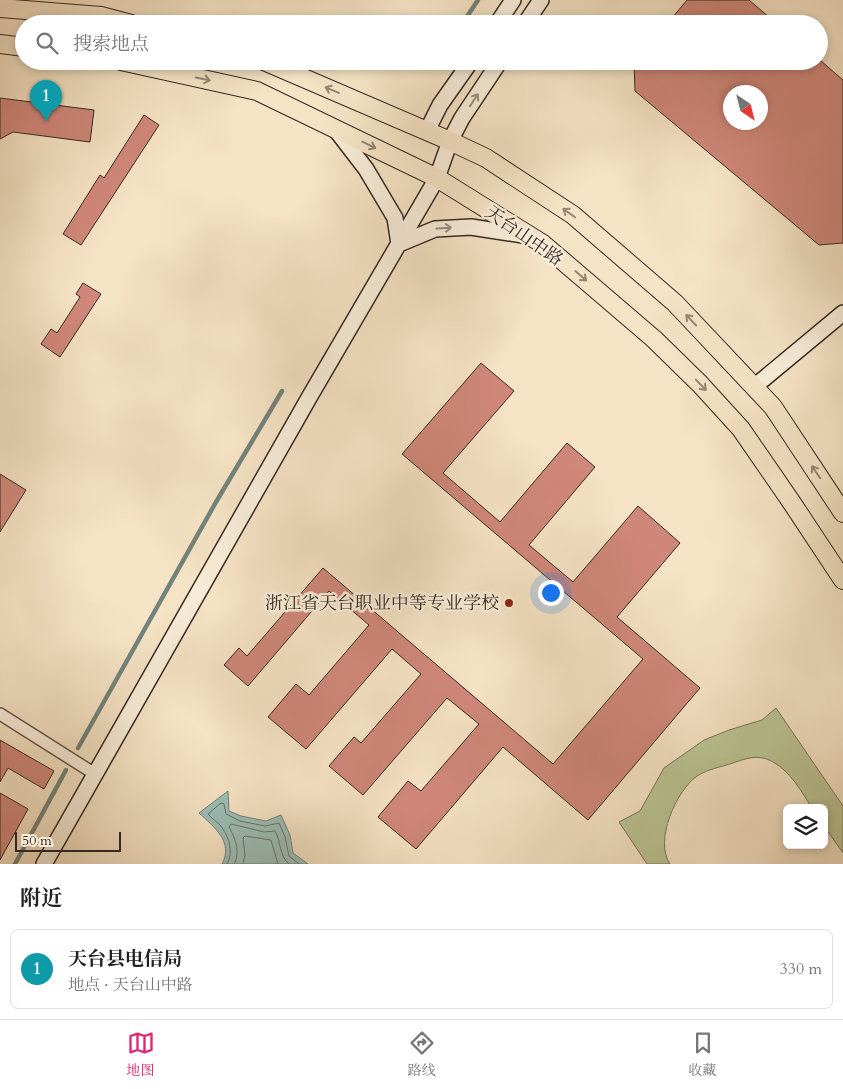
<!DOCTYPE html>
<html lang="zh">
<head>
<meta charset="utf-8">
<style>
  :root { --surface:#fff; --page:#f6f6f6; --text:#222; --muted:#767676; --line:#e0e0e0; --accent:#db2777 }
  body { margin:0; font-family:Cardo,"Noto Serif SC",serif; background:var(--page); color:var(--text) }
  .controls { position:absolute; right:15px; bottom:15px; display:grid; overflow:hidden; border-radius:8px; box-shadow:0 2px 8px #0003 }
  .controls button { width:45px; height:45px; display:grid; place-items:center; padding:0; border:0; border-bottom:1px solid var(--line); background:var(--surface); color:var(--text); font:25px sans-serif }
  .compass { position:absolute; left:723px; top:85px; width:45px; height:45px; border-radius:50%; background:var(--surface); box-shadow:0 2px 8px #0003; rotate:145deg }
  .scale { position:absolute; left:15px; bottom:12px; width:106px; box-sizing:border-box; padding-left:5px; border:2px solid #352a22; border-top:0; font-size:14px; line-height:18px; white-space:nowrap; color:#352a22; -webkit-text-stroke:4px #f8edd9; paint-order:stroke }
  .you { position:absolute; left:550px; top:592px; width:18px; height:18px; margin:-12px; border:4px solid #fff; border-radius:50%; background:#1a73e8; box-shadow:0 0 0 8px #1a73e833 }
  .badge { display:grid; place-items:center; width:32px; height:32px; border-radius:50%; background:var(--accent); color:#fff; font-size:16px; font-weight:700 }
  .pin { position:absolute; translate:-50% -41px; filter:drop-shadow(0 1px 2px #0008) }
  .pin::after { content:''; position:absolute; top:26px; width:18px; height:15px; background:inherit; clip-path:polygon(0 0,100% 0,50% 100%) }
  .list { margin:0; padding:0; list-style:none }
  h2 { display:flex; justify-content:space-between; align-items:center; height:65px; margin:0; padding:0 20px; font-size:21px }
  h2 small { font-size:16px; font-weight:400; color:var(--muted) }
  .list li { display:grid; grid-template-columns:32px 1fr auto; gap:15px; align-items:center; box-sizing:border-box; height:80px; margin:0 10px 10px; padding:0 10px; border:1px solid var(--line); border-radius:8px }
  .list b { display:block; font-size:19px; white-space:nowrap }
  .list p { margin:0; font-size:16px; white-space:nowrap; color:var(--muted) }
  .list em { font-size:16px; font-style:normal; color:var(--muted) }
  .icon { flex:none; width:28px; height:28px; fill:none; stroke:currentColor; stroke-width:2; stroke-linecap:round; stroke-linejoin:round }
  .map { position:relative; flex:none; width:843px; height:864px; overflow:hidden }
  .search { position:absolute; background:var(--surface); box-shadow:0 2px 8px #0003; left:15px; right:15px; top:15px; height:55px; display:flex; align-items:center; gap:12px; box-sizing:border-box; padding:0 18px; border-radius:28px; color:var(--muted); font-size:19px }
  .sheet { height:155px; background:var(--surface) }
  nav { display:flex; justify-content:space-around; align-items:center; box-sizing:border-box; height:70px; border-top:1px solid var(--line); background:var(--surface); font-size:14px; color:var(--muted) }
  nav a { display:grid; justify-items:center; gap:2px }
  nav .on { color:var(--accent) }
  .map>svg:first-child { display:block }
  .green { fill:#bbc495; stroke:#78775c }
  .water { fill:#9cbeb7; stroke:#73837b }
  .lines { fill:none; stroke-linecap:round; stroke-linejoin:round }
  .shore { stroke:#68746c; stroke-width:1 }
  .stream { stroke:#73837b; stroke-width:4.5 }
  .building { fill:#cf877a; stroke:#352a22; fill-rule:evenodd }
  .street-casing { stroke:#65584b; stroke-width:14 }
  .secondary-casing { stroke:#352a22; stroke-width:18 }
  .primary-casing { stroke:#352a22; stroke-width:20 }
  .street { stroke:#f8edd9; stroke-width:11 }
  .secondary { stroke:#f8edd9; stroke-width:15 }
  .primary { stroke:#f5e3c5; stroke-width:18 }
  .oneway { stroke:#958674 }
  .oneway2 { stroke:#968c7e }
  .poi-dot { fill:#8f2418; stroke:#f8edd9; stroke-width:2 }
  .labels { text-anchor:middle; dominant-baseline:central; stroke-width:5; stroke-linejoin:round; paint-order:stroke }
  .street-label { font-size:18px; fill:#352a22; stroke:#f8edd9 }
  .poi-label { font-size:18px; fill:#352a22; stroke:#f8edd9; text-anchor:end }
</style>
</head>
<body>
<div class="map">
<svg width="843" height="864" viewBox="0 0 843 864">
  <rect width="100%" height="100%" fill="#f5e3c5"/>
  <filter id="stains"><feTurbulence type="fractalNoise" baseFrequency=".004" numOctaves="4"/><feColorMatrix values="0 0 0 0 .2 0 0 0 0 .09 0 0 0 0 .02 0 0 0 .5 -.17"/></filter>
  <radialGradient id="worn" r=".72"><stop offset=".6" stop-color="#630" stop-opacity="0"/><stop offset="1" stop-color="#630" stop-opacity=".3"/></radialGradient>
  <path class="green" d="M 776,708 L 843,806 L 843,853 L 824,826 L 824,808 L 812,808 C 801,791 791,772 773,762 C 759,754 747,758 733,763 C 721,767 708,769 697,776 C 676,791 654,841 670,864 L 647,864 L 619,822 L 640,811 L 664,768 L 704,740 L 729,730 L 762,720 Z"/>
  <path class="water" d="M 228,791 L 229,811 L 241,816 L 266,821 L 281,815 L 290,835 L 293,853 L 308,864 L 222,864 C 234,842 214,827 199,813 Z"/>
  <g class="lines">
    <path class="shore" d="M 227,864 C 234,852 229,836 220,825 C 216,821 211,818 208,814 L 221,803 L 224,804 L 226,814 L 240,821 L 265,826 L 279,823 L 285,837 L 289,856 L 299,864
      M 234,864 C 241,852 235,838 229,827 L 231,824 L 264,832 L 275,831 C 281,841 279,856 289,864
      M 243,864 L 245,855 L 243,838 L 245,836 L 271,840 L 278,864"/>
    <path class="stream" d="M 466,18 L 478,0
      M 78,748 L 216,502 L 282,391
      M 15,864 L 66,770"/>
  </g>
  <path class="building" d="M 687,0 L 749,0 L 777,24 L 667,24 Z
    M 634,61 L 821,61 L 843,80 L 843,243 L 819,245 L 635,91 ZM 730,92 L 760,92 L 760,122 L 730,122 Z
    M 0,98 L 94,110 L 90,142 L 13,132 L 0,139 Z
    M 144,115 L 159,125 L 81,245 L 63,234 L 100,175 L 104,178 Z
    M 83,283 L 101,294 L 60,357 L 41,344 L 51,329 L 57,333 L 80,297 L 76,294 Z
    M 481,363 L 514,391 L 443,473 L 500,522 L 567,443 L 595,467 L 529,545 L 573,582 L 638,506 L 680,543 L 617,617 L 700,688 L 588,820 L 503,747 L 416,849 L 378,817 L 408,781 L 421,791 L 479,724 L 447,698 L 363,795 L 329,766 L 354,737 L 361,743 L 421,674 L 392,649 L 306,749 L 268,717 L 296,684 L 309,695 L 369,625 L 329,591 L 248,686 L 224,665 L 239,648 L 247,656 L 323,568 L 553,764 L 643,659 L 402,454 Z
    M 0,474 L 26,490 L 0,532 Z
    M 0,740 L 54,771 L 44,789 L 8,768 L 0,782 Z
    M 0,793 L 28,809 L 0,860 Z"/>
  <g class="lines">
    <g class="street-casing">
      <path id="street" d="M 0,714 L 95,774"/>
    </g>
    <g class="secondary-casing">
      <path id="secondary" d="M 497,24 L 513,0
        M 525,24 L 541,0
        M 336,130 L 366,169 L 395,218 L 399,244 L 435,229 L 471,227 L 529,236
        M 427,131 L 440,105 L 471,61
        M 754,387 L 843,313
        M 44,864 L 310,396 L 426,197 L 437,178 L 450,141 L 462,118 L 500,61"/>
    </g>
    <g class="primary-casing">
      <path id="primary" d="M 0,8 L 101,16 L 131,24
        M 0,44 L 24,47
        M 121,61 L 257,91 L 437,178 L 543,244 L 654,339 L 700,384 L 741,429 L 792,503 L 843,580
        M 264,61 L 450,141 L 486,158 L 573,215 L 675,303 L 773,407 L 843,513"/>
    </g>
    <use href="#street" class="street"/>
    <use href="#secondary" class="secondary"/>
    <use href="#primary" class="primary"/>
  </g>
  <defs><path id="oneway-shaft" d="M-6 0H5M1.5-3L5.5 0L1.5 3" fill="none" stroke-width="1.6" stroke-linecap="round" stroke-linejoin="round" transform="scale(1.25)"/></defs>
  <g class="oneway">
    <use href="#oneway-shaft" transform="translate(203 79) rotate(12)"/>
    <use href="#oneway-shaft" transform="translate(332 90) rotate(-157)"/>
    <use href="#oneway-shaft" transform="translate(369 145) rotate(26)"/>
    <use href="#oneway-shaft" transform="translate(569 213) rotate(-145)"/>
    <use href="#oneway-shaft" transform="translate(581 276) rotate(41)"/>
    <use href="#oneway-shaft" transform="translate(691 320) rotate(-133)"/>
    <use href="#oneway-shaft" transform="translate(701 385) rotate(46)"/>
    <use href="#oneway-shaft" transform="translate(816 472) rotate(-124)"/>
  </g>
  <g class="oneway2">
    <use href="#oneway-shaft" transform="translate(474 100) rotate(-57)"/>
    <use href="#oneway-shaft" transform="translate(444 228) rotate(-3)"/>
  </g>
  <circle class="poi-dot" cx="509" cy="603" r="5"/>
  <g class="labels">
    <g class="street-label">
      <text transform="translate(524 236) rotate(35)">天台山中路</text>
    </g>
    <g class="poi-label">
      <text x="499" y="603">浙江省天台职业中等专业学校</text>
    </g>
  </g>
  <rect width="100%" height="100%" filter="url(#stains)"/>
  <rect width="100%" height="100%" fill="url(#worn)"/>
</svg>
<div class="controls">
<button><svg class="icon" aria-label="layers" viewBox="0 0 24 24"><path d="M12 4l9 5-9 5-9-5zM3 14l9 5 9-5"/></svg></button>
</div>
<svg class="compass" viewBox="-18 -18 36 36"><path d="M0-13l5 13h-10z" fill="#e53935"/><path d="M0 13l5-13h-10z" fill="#767676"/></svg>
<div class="scale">50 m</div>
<div class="you"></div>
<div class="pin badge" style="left:46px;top:121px;background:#0f9aa8">1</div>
<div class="search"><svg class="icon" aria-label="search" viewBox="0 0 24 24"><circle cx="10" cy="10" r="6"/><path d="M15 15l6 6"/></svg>搜索地点</div>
</div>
<section class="sheet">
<h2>附近<small></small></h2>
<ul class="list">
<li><span class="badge" style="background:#0f9aa8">1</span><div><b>天台县电信局</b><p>地点 · 天台山中路</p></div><em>330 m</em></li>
</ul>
</section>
<nav>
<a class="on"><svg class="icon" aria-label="map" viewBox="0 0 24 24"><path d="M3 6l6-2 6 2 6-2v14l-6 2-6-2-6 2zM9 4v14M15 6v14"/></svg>地图</a>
<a><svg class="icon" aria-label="directions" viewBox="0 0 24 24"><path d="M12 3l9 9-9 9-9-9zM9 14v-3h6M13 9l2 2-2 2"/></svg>路线</a>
<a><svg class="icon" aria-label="saved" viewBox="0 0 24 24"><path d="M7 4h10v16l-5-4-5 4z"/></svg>收藏</a>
</nav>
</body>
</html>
